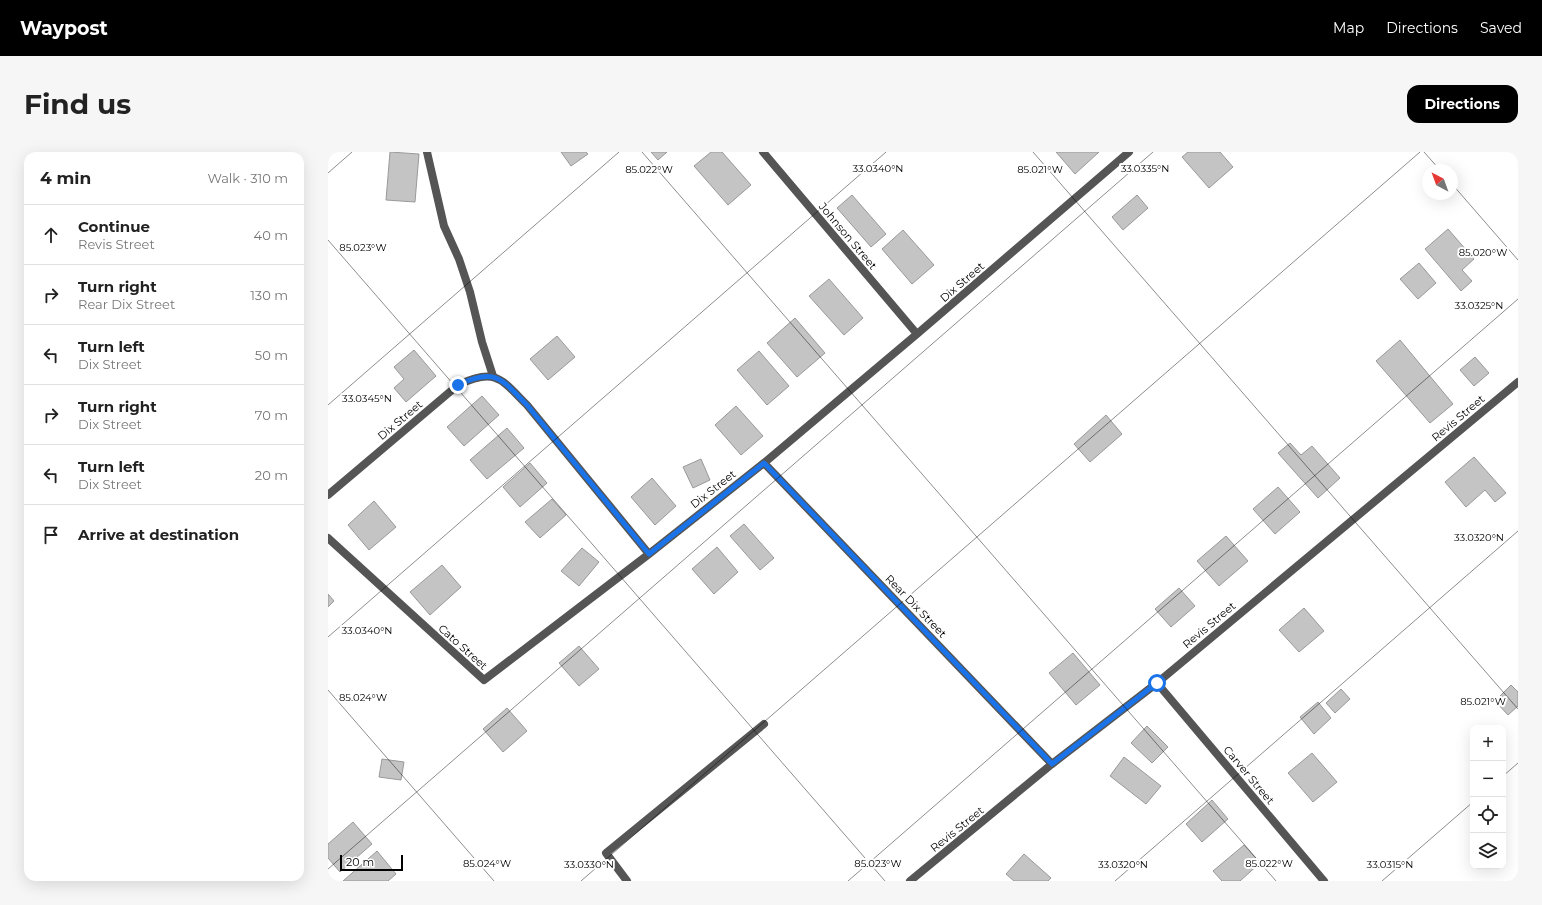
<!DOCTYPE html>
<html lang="en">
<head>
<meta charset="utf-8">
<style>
  :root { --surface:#fff; --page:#f6f6f6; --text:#222; --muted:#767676; --line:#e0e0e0; --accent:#000 }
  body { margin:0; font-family:Montserrat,sans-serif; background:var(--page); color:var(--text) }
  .controls { position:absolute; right:12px; bottom:12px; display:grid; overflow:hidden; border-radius:8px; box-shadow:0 4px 16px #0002 }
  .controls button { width:36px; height:36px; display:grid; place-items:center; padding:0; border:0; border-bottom:1px solid var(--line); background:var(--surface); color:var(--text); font:20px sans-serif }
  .compass { position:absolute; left:1094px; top:12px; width:36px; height:36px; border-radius:50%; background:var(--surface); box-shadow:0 4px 16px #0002; rotate:319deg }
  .scale { position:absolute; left:12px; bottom:10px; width:63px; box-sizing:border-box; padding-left:4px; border:2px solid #000; border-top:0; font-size:11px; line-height:14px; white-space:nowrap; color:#000; -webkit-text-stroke:3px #fff; paint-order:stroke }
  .stop { position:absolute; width:12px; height:12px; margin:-9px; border:3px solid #1a73e8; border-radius:50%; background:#fff }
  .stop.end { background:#1a73e8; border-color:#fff; box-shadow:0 1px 4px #0008 }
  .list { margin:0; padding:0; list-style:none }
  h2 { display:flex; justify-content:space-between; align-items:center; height:52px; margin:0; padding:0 16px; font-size:17px }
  h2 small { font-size:13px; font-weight:400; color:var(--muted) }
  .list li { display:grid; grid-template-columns:26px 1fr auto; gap:12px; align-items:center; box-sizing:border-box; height:60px; padding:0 16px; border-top:1px solid var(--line) }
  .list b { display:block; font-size:15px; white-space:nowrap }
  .list p { margin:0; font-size:13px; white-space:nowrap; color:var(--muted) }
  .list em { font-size:13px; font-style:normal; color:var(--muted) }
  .icon { flex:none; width:22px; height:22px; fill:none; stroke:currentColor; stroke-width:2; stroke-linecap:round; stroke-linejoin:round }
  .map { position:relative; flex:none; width:1190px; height:729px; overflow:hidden; border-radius:12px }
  header { display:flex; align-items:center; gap:24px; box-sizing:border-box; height:56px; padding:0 20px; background:var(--accent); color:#fff }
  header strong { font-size:19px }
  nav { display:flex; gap:22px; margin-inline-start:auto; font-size:14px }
  .intro { display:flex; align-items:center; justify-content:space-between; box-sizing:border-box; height:96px; padding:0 24px }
  h1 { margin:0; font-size:28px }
  .button { padding:10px 18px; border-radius:12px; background:var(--accent); color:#fff; font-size:14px; font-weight:700 }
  main { display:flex; gap:24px; padding:0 24px }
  aside { flex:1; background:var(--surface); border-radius:12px; box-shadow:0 4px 16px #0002 }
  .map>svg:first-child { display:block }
  .building { fill:#c4c4c4; stroke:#999 }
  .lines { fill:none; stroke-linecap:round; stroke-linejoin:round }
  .service { stroke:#555; stroke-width:8 }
  .minor { stroke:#555; stroke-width:8 }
  .route { stroke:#1a73e8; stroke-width:5 }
  .ticks { fill:none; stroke:#000; stroke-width:1; stroke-opacity:0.45 }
  .labels { text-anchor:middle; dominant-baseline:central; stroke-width:4; stroke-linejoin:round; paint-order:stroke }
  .street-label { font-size:11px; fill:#000; stroke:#fff }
  .ticks-label { font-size:10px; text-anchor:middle; fill:#000; stroke:#fff; stroke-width:4; stroke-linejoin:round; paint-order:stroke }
</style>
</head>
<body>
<header>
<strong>Waypost</strong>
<nav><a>Map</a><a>Directions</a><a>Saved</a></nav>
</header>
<div class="intro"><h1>Find us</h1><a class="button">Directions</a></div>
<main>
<aside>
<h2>4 min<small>Walk · 310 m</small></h2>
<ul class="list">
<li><svg class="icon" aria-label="ahead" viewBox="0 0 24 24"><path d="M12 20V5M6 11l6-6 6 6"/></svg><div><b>Continue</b><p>Revis Street</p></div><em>40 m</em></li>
<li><svg class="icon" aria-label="right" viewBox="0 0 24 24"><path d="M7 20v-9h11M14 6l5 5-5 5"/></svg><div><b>Turn right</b><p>Rear Dix Street</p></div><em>130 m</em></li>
<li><svg class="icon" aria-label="left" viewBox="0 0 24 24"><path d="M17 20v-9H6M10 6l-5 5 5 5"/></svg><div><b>Turn left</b><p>Dix Street</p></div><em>50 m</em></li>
<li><svg class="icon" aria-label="right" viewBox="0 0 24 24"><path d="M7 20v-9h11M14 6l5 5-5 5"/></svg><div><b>Turn right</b><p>Dix Street</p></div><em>70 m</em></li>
<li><svg class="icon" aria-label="left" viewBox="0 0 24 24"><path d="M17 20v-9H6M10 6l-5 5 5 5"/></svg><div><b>Turn left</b><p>Dix Street</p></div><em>20 m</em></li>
<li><svg class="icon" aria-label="arrive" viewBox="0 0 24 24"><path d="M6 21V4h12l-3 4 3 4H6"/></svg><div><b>Arrive at destination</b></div></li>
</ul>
</aside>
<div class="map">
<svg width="1190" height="729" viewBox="0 0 1190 729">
  <rect width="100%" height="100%" fill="#fff"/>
  <path class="building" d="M 62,0 L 91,2 L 87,50 L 58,48 Z
    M 233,0 L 258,0 L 260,2 L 243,14 Z
    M 323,0 L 339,0 L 330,8 Z
    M 383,0 L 394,0 L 423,33 L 400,53 L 366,14 Z
    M 728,0 L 771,0 L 747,22 Z
    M 860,0 L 892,0 L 905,15 L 881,36 L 854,5 Z
    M 524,43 L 558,82 L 543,95 L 509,56 Z
    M 809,43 L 820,56 L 795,78 L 784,65 Z
    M 1120,77 L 1146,107 L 1134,118 L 1144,129 L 1133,139 L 1097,97 Z
    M 575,78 L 606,113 L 584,132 L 554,97 Z
    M 1091,111 L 1108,131 L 1090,147 L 1072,127 Z
    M 501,127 L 535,166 L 516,183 L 481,144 Z
    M 467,166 L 497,201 L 469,225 L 439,191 Z
    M 229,184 L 247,205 L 220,228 L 202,207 Z
    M 1072,188 L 1125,252 L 1102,271 L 1048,209 Z
    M 86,198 L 108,224 L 78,250 L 66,236 L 76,227 L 66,215 Z
    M 431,199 L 461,234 L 439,253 L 409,218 Z
    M 1147,205 L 1161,221 L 1146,234 L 1132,218 Z
    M 154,244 L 171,263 L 136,294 L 119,275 Z
    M 408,254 L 435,284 L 413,303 L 387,273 Z
    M 778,263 L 794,282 L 762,310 L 746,292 Z
    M 179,276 L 196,296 L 159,327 L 142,308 Z
    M 962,291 L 973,303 L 984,294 L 1012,326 L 990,346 L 950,301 Z
    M 1146,305 L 1178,341 L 1167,350 L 1157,338 L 1138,355 L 1117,330 Z
    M 373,307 L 382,328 L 365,336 L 355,315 Z
    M 202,311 L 219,331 L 192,355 L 175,335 Z
    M 324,326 L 348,354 L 327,373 L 303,345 Z
    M 950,335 L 972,360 L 947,382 L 925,357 Z
    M 224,347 L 238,363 L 212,386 L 197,370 Z
    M 46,349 L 68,375 L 41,398 L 20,373 Z
    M 416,372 L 446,406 L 432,418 L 402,384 Z
    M 898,384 L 920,409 L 891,434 L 869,409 Z
    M 389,395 L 410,420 L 386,442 L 364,417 Z
    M 254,396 L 271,410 L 251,434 L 233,419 Z
    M 114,413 L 133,435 L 102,463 L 82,440 Z
    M 851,436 L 867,454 L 843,475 L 827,457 Z
    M 0,442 L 6,449 L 0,455 Z
    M 976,456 L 996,479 L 971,500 L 951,478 Z
    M 251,494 L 271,517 L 251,534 L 231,511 Z
    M 745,501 L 772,533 L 748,553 L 721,521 Z
    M 1183,533 L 1190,540 L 1190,554 L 1180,563 L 1167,549 Z
    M 1013,537 L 1022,547 L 1007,561 L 998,551 Z
    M 990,550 L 1003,566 L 986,582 L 972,565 Z
    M 179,556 L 199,579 L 175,600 L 155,577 Z
    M 819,574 L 840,595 L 824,611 L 803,591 Z
    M 984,601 L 1009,630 L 985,650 L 960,621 Z
    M 796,605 L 833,634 L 818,652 L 782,624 Z
    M 54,607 L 76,610 L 73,628 L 51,625 Z
    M 884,648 L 900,667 L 874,690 L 858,672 Z
    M 25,670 L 44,692 L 12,720 L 0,706 L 0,692 Z
    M 916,693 L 932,711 L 912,729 L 894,729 L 885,719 Z
    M 49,699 L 68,722 L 60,729 L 15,729 Z
    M 696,702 L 723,726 L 720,729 L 686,729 L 678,722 Z"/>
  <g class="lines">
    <path class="service" d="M 99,0 L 116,74 L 131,107 L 142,140 L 154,190 L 165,224
      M 299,729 L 278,701 L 436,572"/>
    <path class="minor" d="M 435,0 L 589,182
      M 436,311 L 724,612
      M 0,343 L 130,233 C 168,215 173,227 199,253 L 321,402
      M 0,386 L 156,528 L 321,402 L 436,311 L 589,182 L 801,0
      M 829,531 L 996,729
      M 582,729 L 724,612 L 829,531 L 1190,230"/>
  </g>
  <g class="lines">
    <path class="route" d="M 130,233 C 168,215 173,227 199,253 L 321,402 L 436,311 L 724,612 L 829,531"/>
  </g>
  <path class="ticks" d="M 314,0 L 948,729M 705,0 L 1190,557M 1096,0 L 1112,18M 0,21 L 24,0M 1124,32 L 1190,108M 0,88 L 557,729M 0,253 L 291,0M 0,485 L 558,0M 0,538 L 166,729M 1175,624 L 1190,611M 0,717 L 825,0M 253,729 L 1092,0M 520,729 L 1190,147M 787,729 L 1190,379M 1054,729 L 1145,650"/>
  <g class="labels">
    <g class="street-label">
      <text transform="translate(520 84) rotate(50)">Johnson Street</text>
      <text transform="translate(634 130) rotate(-41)">Dix Street</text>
      <text transform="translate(1130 266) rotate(-40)">Revis Street</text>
      <text transform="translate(72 268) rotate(-40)">Dix Street</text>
      <text transform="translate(385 337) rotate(-38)">Dix Street</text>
      <text transform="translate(588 454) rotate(46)">Rear Dix Street</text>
      <text transform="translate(881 473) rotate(-40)">Revis Street</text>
      <text transform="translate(135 495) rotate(42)">Cato Street</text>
      <text transform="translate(921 623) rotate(50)">Carver Street</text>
      <text transform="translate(629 677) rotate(-39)">Revis Street</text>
    </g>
  </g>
  <g class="ticks-label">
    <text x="550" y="20">33.0340°N</text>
    <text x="817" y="20">33.0335°N</text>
    <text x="321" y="21">85.022°W</text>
    <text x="712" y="21">85.021°W</text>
    <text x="35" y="99">85.023°W</text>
    <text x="1155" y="104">85.020°W</text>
    <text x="1151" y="157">33.0325°N</text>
    <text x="39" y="250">33.0345°N</text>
    <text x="1151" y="389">33.0320°N</text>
    <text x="39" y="482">33.0340°N</text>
    <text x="35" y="549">85.024°W</text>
    <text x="1155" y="553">85.021°W</text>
    <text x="159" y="715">85.024°W</text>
    <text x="550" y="715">85.023°W</text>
    <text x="941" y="715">85.022°W</text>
    <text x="261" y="716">33.0330°N</text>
    <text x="795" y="716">33.0320°N</text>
    <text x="1062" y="716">33.0315°N</text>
  </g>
</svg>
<div class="controls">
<button>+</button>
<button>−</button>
<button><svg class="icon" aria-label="locate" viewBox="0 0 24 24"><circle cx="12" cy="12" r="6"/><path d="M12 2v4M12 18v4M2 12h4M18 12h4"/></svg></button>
<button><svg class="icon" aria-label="layers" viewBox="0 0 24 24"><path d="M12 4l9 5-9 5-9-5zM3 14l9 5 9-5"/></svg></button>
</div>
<svg class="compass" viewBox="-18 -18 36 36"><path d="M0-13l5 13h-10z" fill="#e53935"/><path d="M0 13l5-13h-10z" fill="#767676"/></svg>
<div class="scale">20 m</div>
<div class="stop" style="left:829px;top:531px"></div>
<div class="stop end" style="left:130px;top:233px"></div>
</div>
</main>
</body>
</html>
